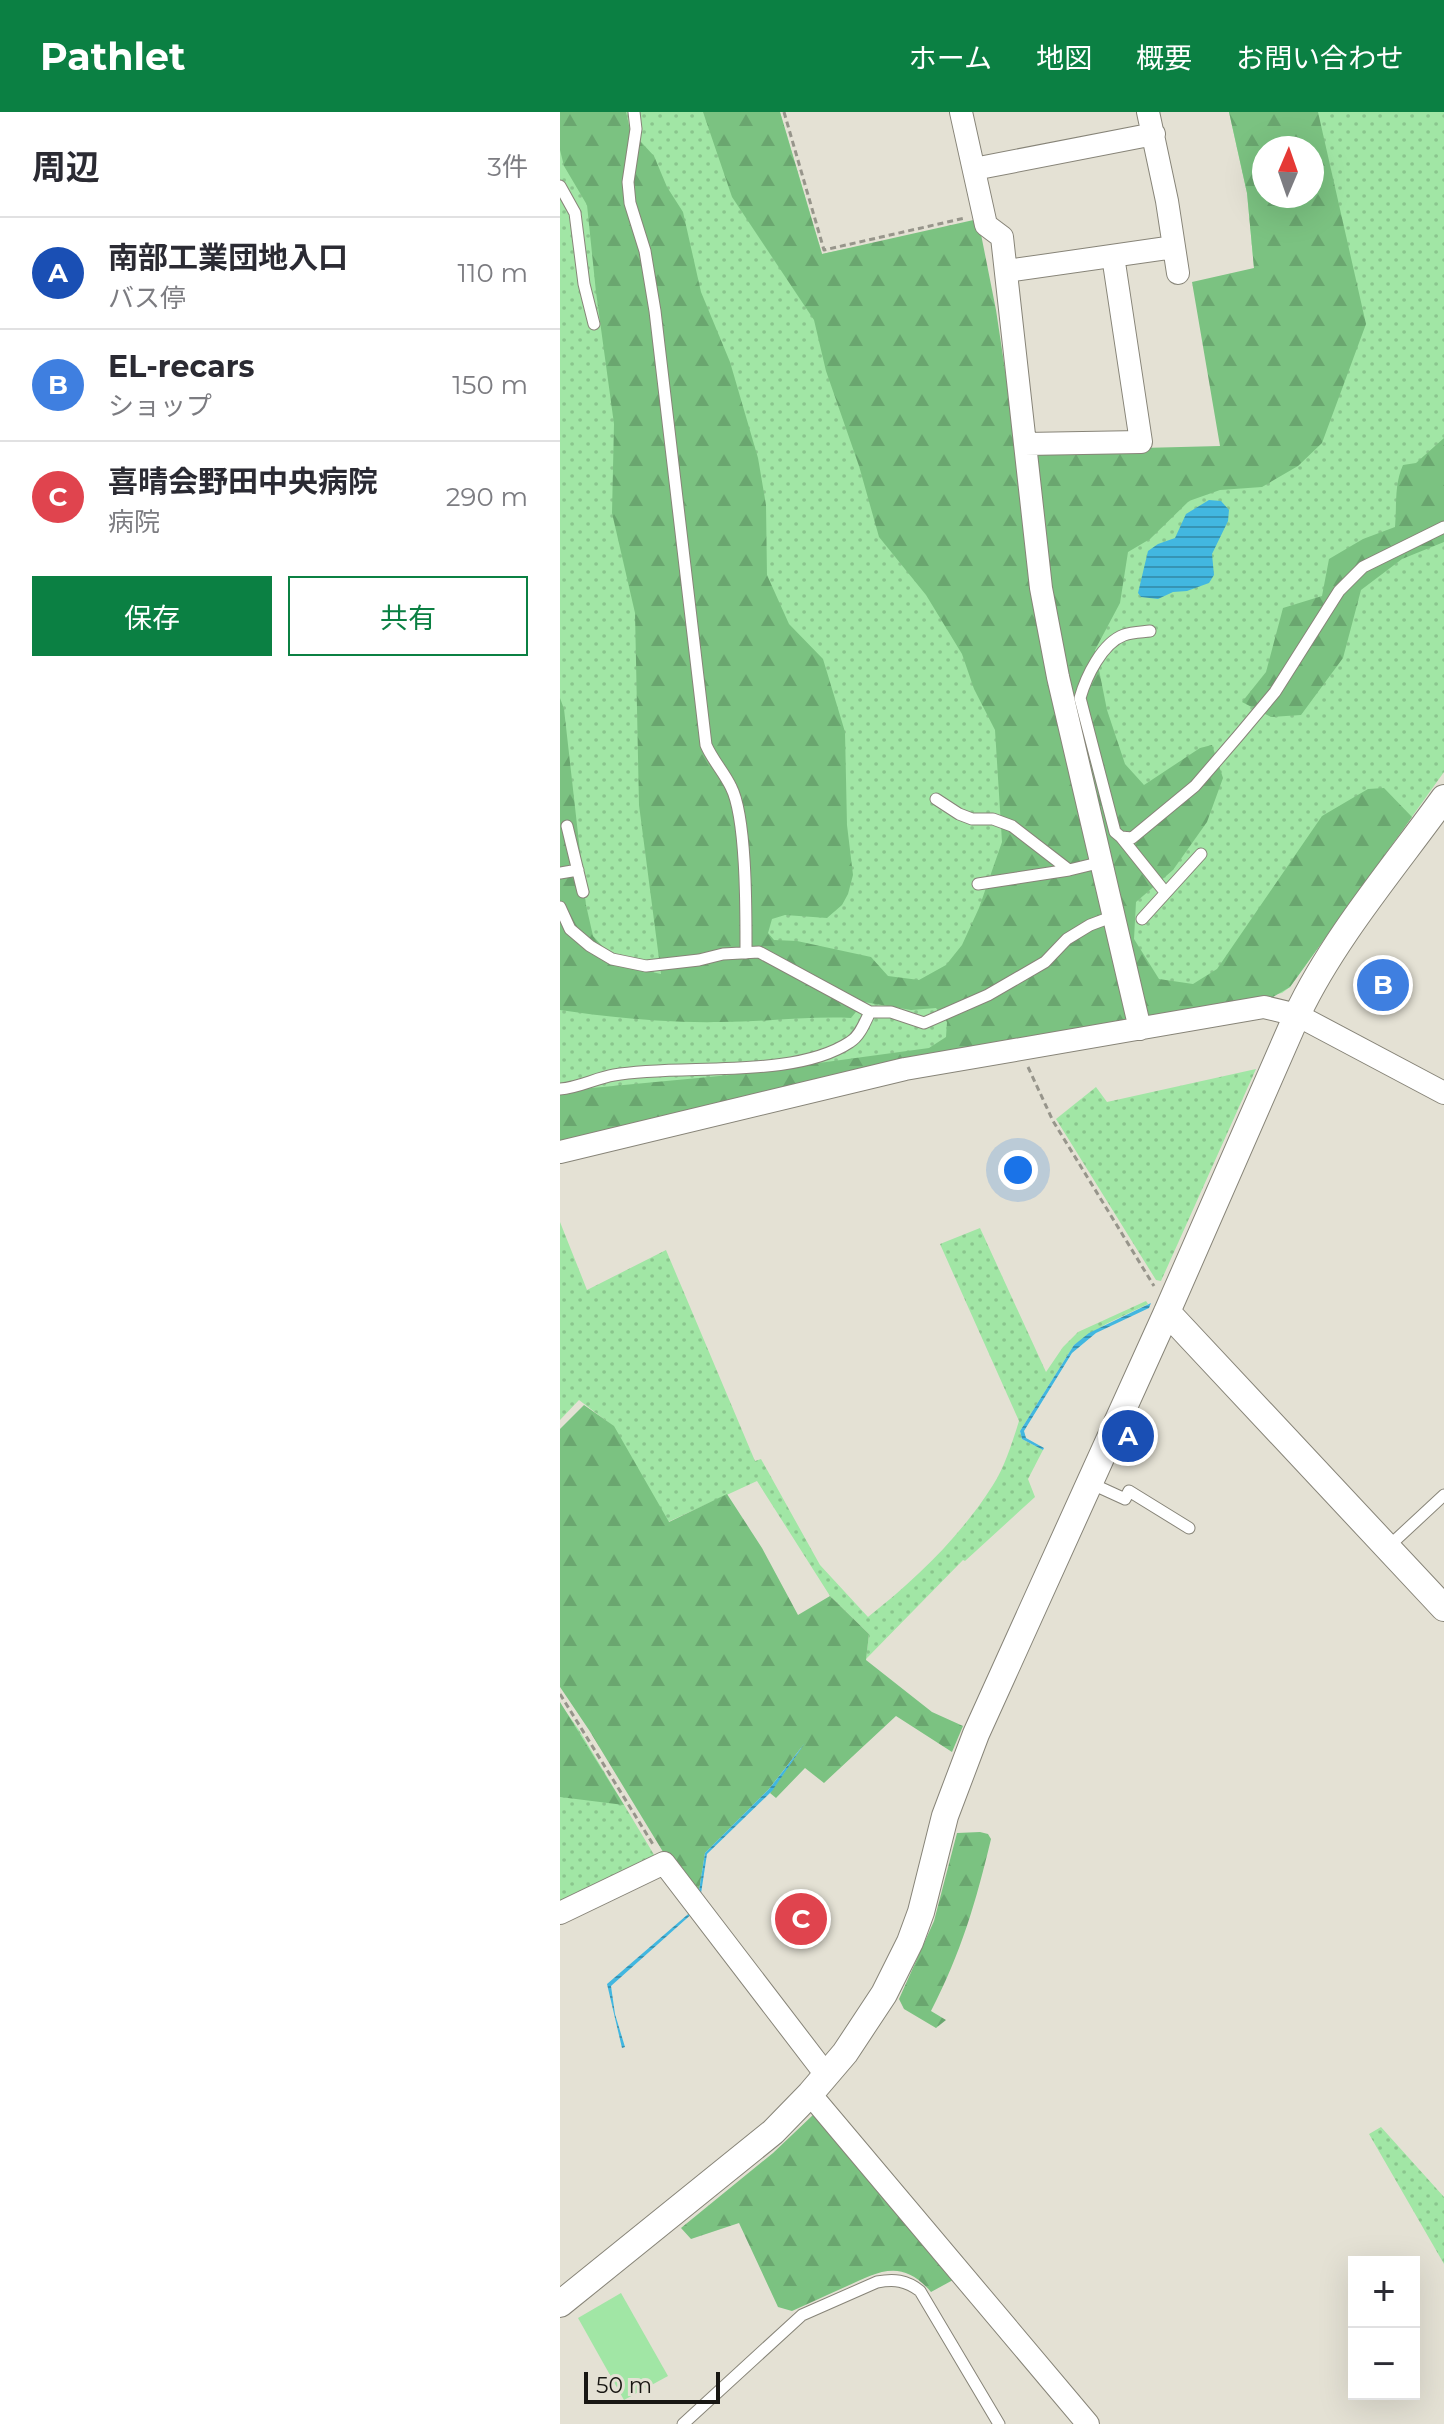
<!DOCTYPE html>
<html lang="ja">
<head>
<meta charset="utf-8">
<style>
  :root { --surface:#fff; --page:#f2f2f3; --text:#2b2b33; --muted:#7c7c81; --line:#e1e1e2; --accent:#0b8043 }
  body { margin:0; font-family:Montserrat,"Noto Sans JP",sans-serif; background:var(--page); color:var(--text) }
  .controls { position:absolute; right:24px; bottom:24px; display:grid; overflow:hidden; border-radius:0px; box-shadow:0 8px 32px #0002 }
  .controls button { width:72px; height:72px; display:grid; place-items:center; padding:0; border:0; border-bottom:2px solid var(--line); background:var(--surface); color:var(--text); font:40px sans-serif }
  .compass { position:absolute; left:692px; top:24px; width:72px; height:72px; border-radius:50%; background:var(--surface); box-shadow:0 8px 32px #0002; rotate:2deg }
  .scale { position:absolute; left:24px; bottom:20px; width:136px; box-sizing:border-box; padding-left:8px; border:4px solid #181713; border-top:0; font-size:22px; line-height:28px; white-space:nowrap; color:#181713; -webkit-text-stroke:6px #e4e1d4; paint-order:stroke }
  .you { position:absolute; left:458px; top:1058px; width:28px; height:28px; margin:-20px; border:6px solid #fff; border-radius:50%; background:#1a73e8; box-shadow:0 0 0 12px #1a73e833 }
  .badge { display:grid; place-items:center; width:52px; height:52px; border-radius:50%; background:var(--accent); color:#fff; font-size:26px; font-weight:700 }
  .pin { position:absolute; translate:-50% -50%; border:4px solid #fff; box-shadow:0 2px 8px #0006 }
  .list { margin:0; padding:0; list-style:none }
  h2 { display:flex; justify-content:space-between; align-items:center; height:104px; margin:0; padding:0 32px; font-size:34px }
  h2 small { font-size:26px; font-weight:400; color:var(--muted) }
  .list li { display:grid; grid-template-columns:52px 1fr auto; gap:24px; align-items:center; box-sizing:border-box; height:112px; padding:0 32px; border-top:2px solid var(--line) }
  .list b { display:block; font-size:30px; white-space:nowrap }
  .list p { margin:0; font-size:26px; white-space:nowrap; color:var(--muted) }
  .list em { font-size:26px; font-style:normal; color:var(--muted) }
  .actions { display:flex; gap:16px; padding:24px 32px }
  .actions a { flex:1; padding:18px 0; border:2px solid var(--accent); border-radius:0px; text-align:center; font-size:28px; color:var(--accent) }
  .actions .main { background:var(--accent); color:#fff }
  .map { position:relative; flex:none; width:884px; height:2312px; overflow:hidden }
  header { display:flex; align-items:center; gap:48px; box-sizing:border-box; height:112px; padding:0 40px; background:var(--accent); color:#fff }
  header strong { font-size:38px }
  nav { display:flex; gap:44px; margin-inline-start:auto; font-size:28px }
  main { display:flex }
  aside { flex:1; background:var(--surface) }
  .map>svg:first-child { display:block }
  .grass { fill:url(#grass-dots); fill-rule:evenodd }
  .forest { fill:url(#forest-firs); fill-rule:evenodd }
  .pitch { fill:#a1e6a5 }
  .water { fill:url(#water-rules) }
  .lines { fill:none; stroke-linecap:round; stroke-linejoin:round }
  .service-casing { stroke:#878478; stroke-width:13 }
  .minor-casing { stroke:#878478; stroke-width:24 }
  .tertiary-casing { stroke:#878478; stroke-width:28 }
  .path { stroke:#97958b; stroke-width:3; stroke-dasharray:6 4; stroke-linecap:butt }
  .service { stroke:#fff; stroke-width:11 }
  .minor { stroke:#fff; stroke-width:22 }
  .tertiary { stroke:#fff; stroke-width:26 }
</style>
</head>
<body>
<header>
<strong>Pathlet</strong>
<nav><a>ホーム</a><a>地図</a><a>概要</a><a>お問い合わせ</a></nav>
</header>
<main>
<aside>
<h2>周辺<small>3件</small></h2>
<ul class="list">
<li><span class="badge" style="background:#1a4fb4">A</span><div><b>南部工業団地入口</b><p>バス停</p></div><em>110 m</em></li>
<li><span class="badge" style="background:#3f7fe0">B</span><div><b>EL-recars</b><p>ショップ</p></div><em>150 m</em></li>
<li><span class="badge" style="background:#e0444e">C</span><div><b>喜晴会野田中央病院</b><p>病院</p></div><em>290 m</em></li>
</ul>
<div class="actions"><a class="main">保存</a><a>共有</a></div>
</aside>
<div class="map">
<svg width="884" height="2312" viewBox="0 0 884 2312">
  <defs>
    <pattern id="grass-dots" width="8" height="8" patternUnits="userSpaceOnUse" patternTransform="scale(2)"><rect width="8" height="8" fill="#a1e6a5"/><path d="M2 2h.1M6 6h.1" fill="none" stroke="#8ac58d" stroke-width="1.8" stroke-linecap="round"/></pattern>
    <pattern id="forest-firs" width="22" height="20" patternUnits="userSpaceOnUse" patternTransform="scale(2)"><rect width="22" height="20" fill="#7bc281"/><path d="M5 1l3.5 6h-7zM16 11l3.5 6h-7z" fill="#6aa66f"/></pattern>
    <pattern id="water-rules" width="6" height="5" patternUnits="userSpaceOnUse" patternTransform="scale(2)"><rect width="6" height="5" fill="#42b7e0"/><path d="M0 2.5h6" fill="none" stroke="#3694b4"/></pattern>
  </defs>
  <rect width="100%" height="100%" fill="#e4e1d4"/>
  <path class="grass" d="M 0,0 L 220,0 L 262,142 L 315,131 L 567,895 L 0,1032 Z
    M 669,0 L 884,0 L 884,660 L 730,875 L 722,881 L 596,907 L 544,731 L 504,338 L 711,338 L 687,81 ZM 704,36 L 752,36 L 752,84 L 704,84 Z
    M 696,957 L 601,1169 L 596,1168 L 496,1007 L 536,975 L 547,990 Z
    M 0,1110 L 27,1178 L 106,1138 L 195,1349 L 201,1347 L 260,1453 L 308,1505 C 355,1468 401,1424 433,1373 C 445,1354 452,1331 459,1309 L 380,1132 L 420,1116 L 486,1260 L 503,1235 L 518,1220 L 586,1189 L 588,1192 L 546,1212 L 514,1233 L 460,1319 L 462,1327 L 483,1338 L 468,1367 L 475,1385 L 405,1449 L 403,1448 L 306,1547 L 309,1522 L 270,1484 L 197,1369 L 108,1410 L 53,1314 L 19,1288 L 0,1308 Z
    M 0,1591 L 19,1618 L 96,1746 L 0,1796 Z
    M 821,2015 L 884,2085 L 884,2152 L 809,2022 Z"/>
  <path class="forest" d="M 0,0 L 66,0 L 70,18 L 94,44 L 107,75 L 123,100 L 141,180 L 170,250 L 198,346 L 206,393 L 207,463 L 229,512 L 263,547 L 285,620 L 287,713 L 293,763 L 288,782 L 282,793 L 267,806 L 225,803 L 212,807 L 208,821 L 214,828 L 237,829 L 311,845 L 328,864 L 359,868 L 386,853 L 402,833 L 419,796 L 442,730 L 435,618 L 414,577 L 402,542 L 366,483 L 319,425 L 299,354 L 266,259 L 254,208 L 172,85 L 143,0 L 220,0 L 262,142 L 418,107 L 436,198 L 457,337 L 567,906 L 562,912 L 0,1032 L 0,979 L 170,963 L 369,936 L 386,925 L 387,910 L 376,896 L 351,898 L 304,890 L 291,906 C 248,904 204,910 161,910 C 107,911 54,906 0,898 L 0,586 L 4,597 L 26,793 L 33,824 L 60,853 L 101,862 L 79,693 L 75,501 L 52,401 L 54,312 L 36,180 L 27,93 L 4,54 L 0,38 Z
    M 669,0 L 758,0 L 806,212 L 762,331 L 738,354 L 702,375 L 660,378 L 629,389 L 590,427 L 568,440 L 560,491 L 535,538 L 547,598 L 565,652 L 584,673 L 640,636 L 652,633 L 663,666 L 647,710 L 613,758 L 576,790 L 574,827 L 599,867 L 633,872 L 657,857 L 762,704 L 808,677 L 824,676 L 852,705 L 730,875 L 708,888 L 589,904 L 585,899 L 488,474 L 472,342 L 504,338 L 660,334 L 632,170 L 694,156 L 687,81 ZM 704,36 L 752,36 L 752,84 L 704,84 Z
    M 884,326 L 884,430 L 842,447 L 801,478 L 783,546 L 741,603 L 711,605 L 682,590 L 706,560 L 723,496 L 762,484 L 769,447 L 803,427 L 835,415 C 837,393 834,373 843,353 L 856,351 Z
    M 24,1293 L 54,1314 L 109,1410 L 167,1382 L 202,1436 L 238,1503 L 270,1484 L 309,1522 L 306,1548 L 372,1600 L 403,1614 L 392,1640 L 336,1604 L 264,1671 L 245,1656 L 216,1686 L 210,1681 L 244,1632 L 209,1677 L 145,1741 L 138,1785 L 111,1753 L 29,1618 L 0,1575 L 0,1317 Z
    M 0,1590 L 64,1693 L 0,1685 Z
    M 420,1720 L 428,1722 L 431,1727 C 416,1790 401,1841 371,1899 L 386,1908 L 376,1916 L 344,1897 L 339,1887 L 374,1809 L 397,1721 Z
    M 254,2002 L 393,2168 L 371,2180 C 342,2146 319,2159 285,2175 C 267,2183 250,2191 232,2199 L 218,2195 L 179,2111 L 131,2127 L 121,2116 L 213,2041 Z"/>
  <path class="pitch" d="M 61,2181 L 108,2264 L 64,2288 L 18,2206 Z"/>
  <path class="water" d="M 649,388 L 661,389 L 669,398 L 668,409 L 652,442 L 654,463 L 649,471 L 627,479 L 613,480 L 598,487 L 581,485 L 578,481 L 588,439 L 598,432 L 615,426 L 626,402 Z
    M 591,1191 L 589,1196 L 536,1221 L 512,1241 L 464,1319 L 466,1326 L 484,1336 L 483,1338 L 462,1327 L 460,1319 L 514,1233 L 529,1221 Z
    M 245,1631 L 212,1679 L 147,1742 L 140,1788 L 138,1785 L 145,1741 L 209,1677 Z
    M 134,1797 L 135,1799 L 51,1874 L 55,1902 L 65,1935 L 62,1936 L 47,1872 Z"/>
  <g class="lines">
    <g class="service-casing">
      <path id="service" d="M 74,0 L 76,17 L 68,70 L 70,91 L 85,139 L 95,199 L 146,633 C 153,649 164,660 171,675 C 187,706 186,804 186,841
        M 0,74 L 15,101 L 24,172 L 34,212
        M 590,519 C 582,520 572,520 564,523 C 542,531 526,565 520,586 L 555,720 L 561,725 L 572,726 L 635,674 L 679,623 L 715,580 L 779,479 L 803,455 L 884,415
        M 376,687 L 399,702 L 412,707 L 433,707 L 452,714 L 509,758 L 542,750
        M 7,714 L 23,780
        M 561,725 L 605,780
        M 0,761 L 18,758
        M 418,772 L 509,758
        M 0,795 L 10,817 L 30,834 L 52,847 L 86,854 L 139,848 L 163,842 L 199,840 L 310,900 L 331,900 L 364,911 L 428,883 L 485,850 L 507,827 L 530,813 L 554,804
        M 582,807 L 641,742
        M 0,977 C 18,976 36,966 54,963 C 121,951 233,968 290,930 C 300,924 305,910 310,900
        M 530,1371 L 565,1387 L 569,1379 L 629,1416
        M 828,1435 L 884,1383
        M 123,2312 L 242,2203 L 317,2170 C 334,2167 346,2168 360,2179 L 439,2312"/>
    </g>
    <g class="minor-casing">
      <path id="minor" d="M 401,0 L 426,113 L 442,125 L 481,476 L 498,565 L 580,917
        M 588,0 L 607,89 L 618,161
        M 414,57 L 594,22
        M 447,159 L 614,135
        M 465,332 L 581,330 L 553,144
        M 0,1040 L 345,957 L 704,895 L 737,903 L 884,981
        M 0,1801 L 104,1751 L 267,1964
        M 250,1982 L 528,2312"/>
    </g>
    <g class="tertiary-casing">
      <path id="tertiary" d="M 607,1200 L 884,1496
        M 0,2192 L 213,2020 L 250,1982 L 285,1941 L 324,1882 L 350,1830 L 361,1800 L 385,1704 L 416,1622 L 607,1200 L 737,903 C 772,828 835,754 884,686"/>
    </g>
    <path class="path" d="M 224,0 L 264,138 L 405,106
      M 468,955 L 493,1009 L 594,1174
      M 0,1582 L 94,1734"/>
    <use href="#service" class="service"/>
    <use href="#minor" class="minor"/>
    <use href="#tertiary" class="tertiary"/>
  </g>
</svg>
<div class="controls">
<button>+</button>
<button>−</button>
</div>
<svg class="compass" viewBox="-18 -18 36 36"><path d="M0-13l5 13h-10z" fill="#e53935"/><path d="M0 13l5-13h-10z" fill="#7c7c81"/></svg>
<div class="scale">50 m</div>
<div class="you"></div>
<div class="pin badge" style="left:568px;top:1324px;background:#1a4fb4">A</div>
<div class="pin badge" style="left:823px;top:873px;background:#3f7fe0">B</div>
<div class="pin badge" style="left:241px;top:1807px;background:#e0444e">C</div>
</div>
</main>
</body>
</html>
